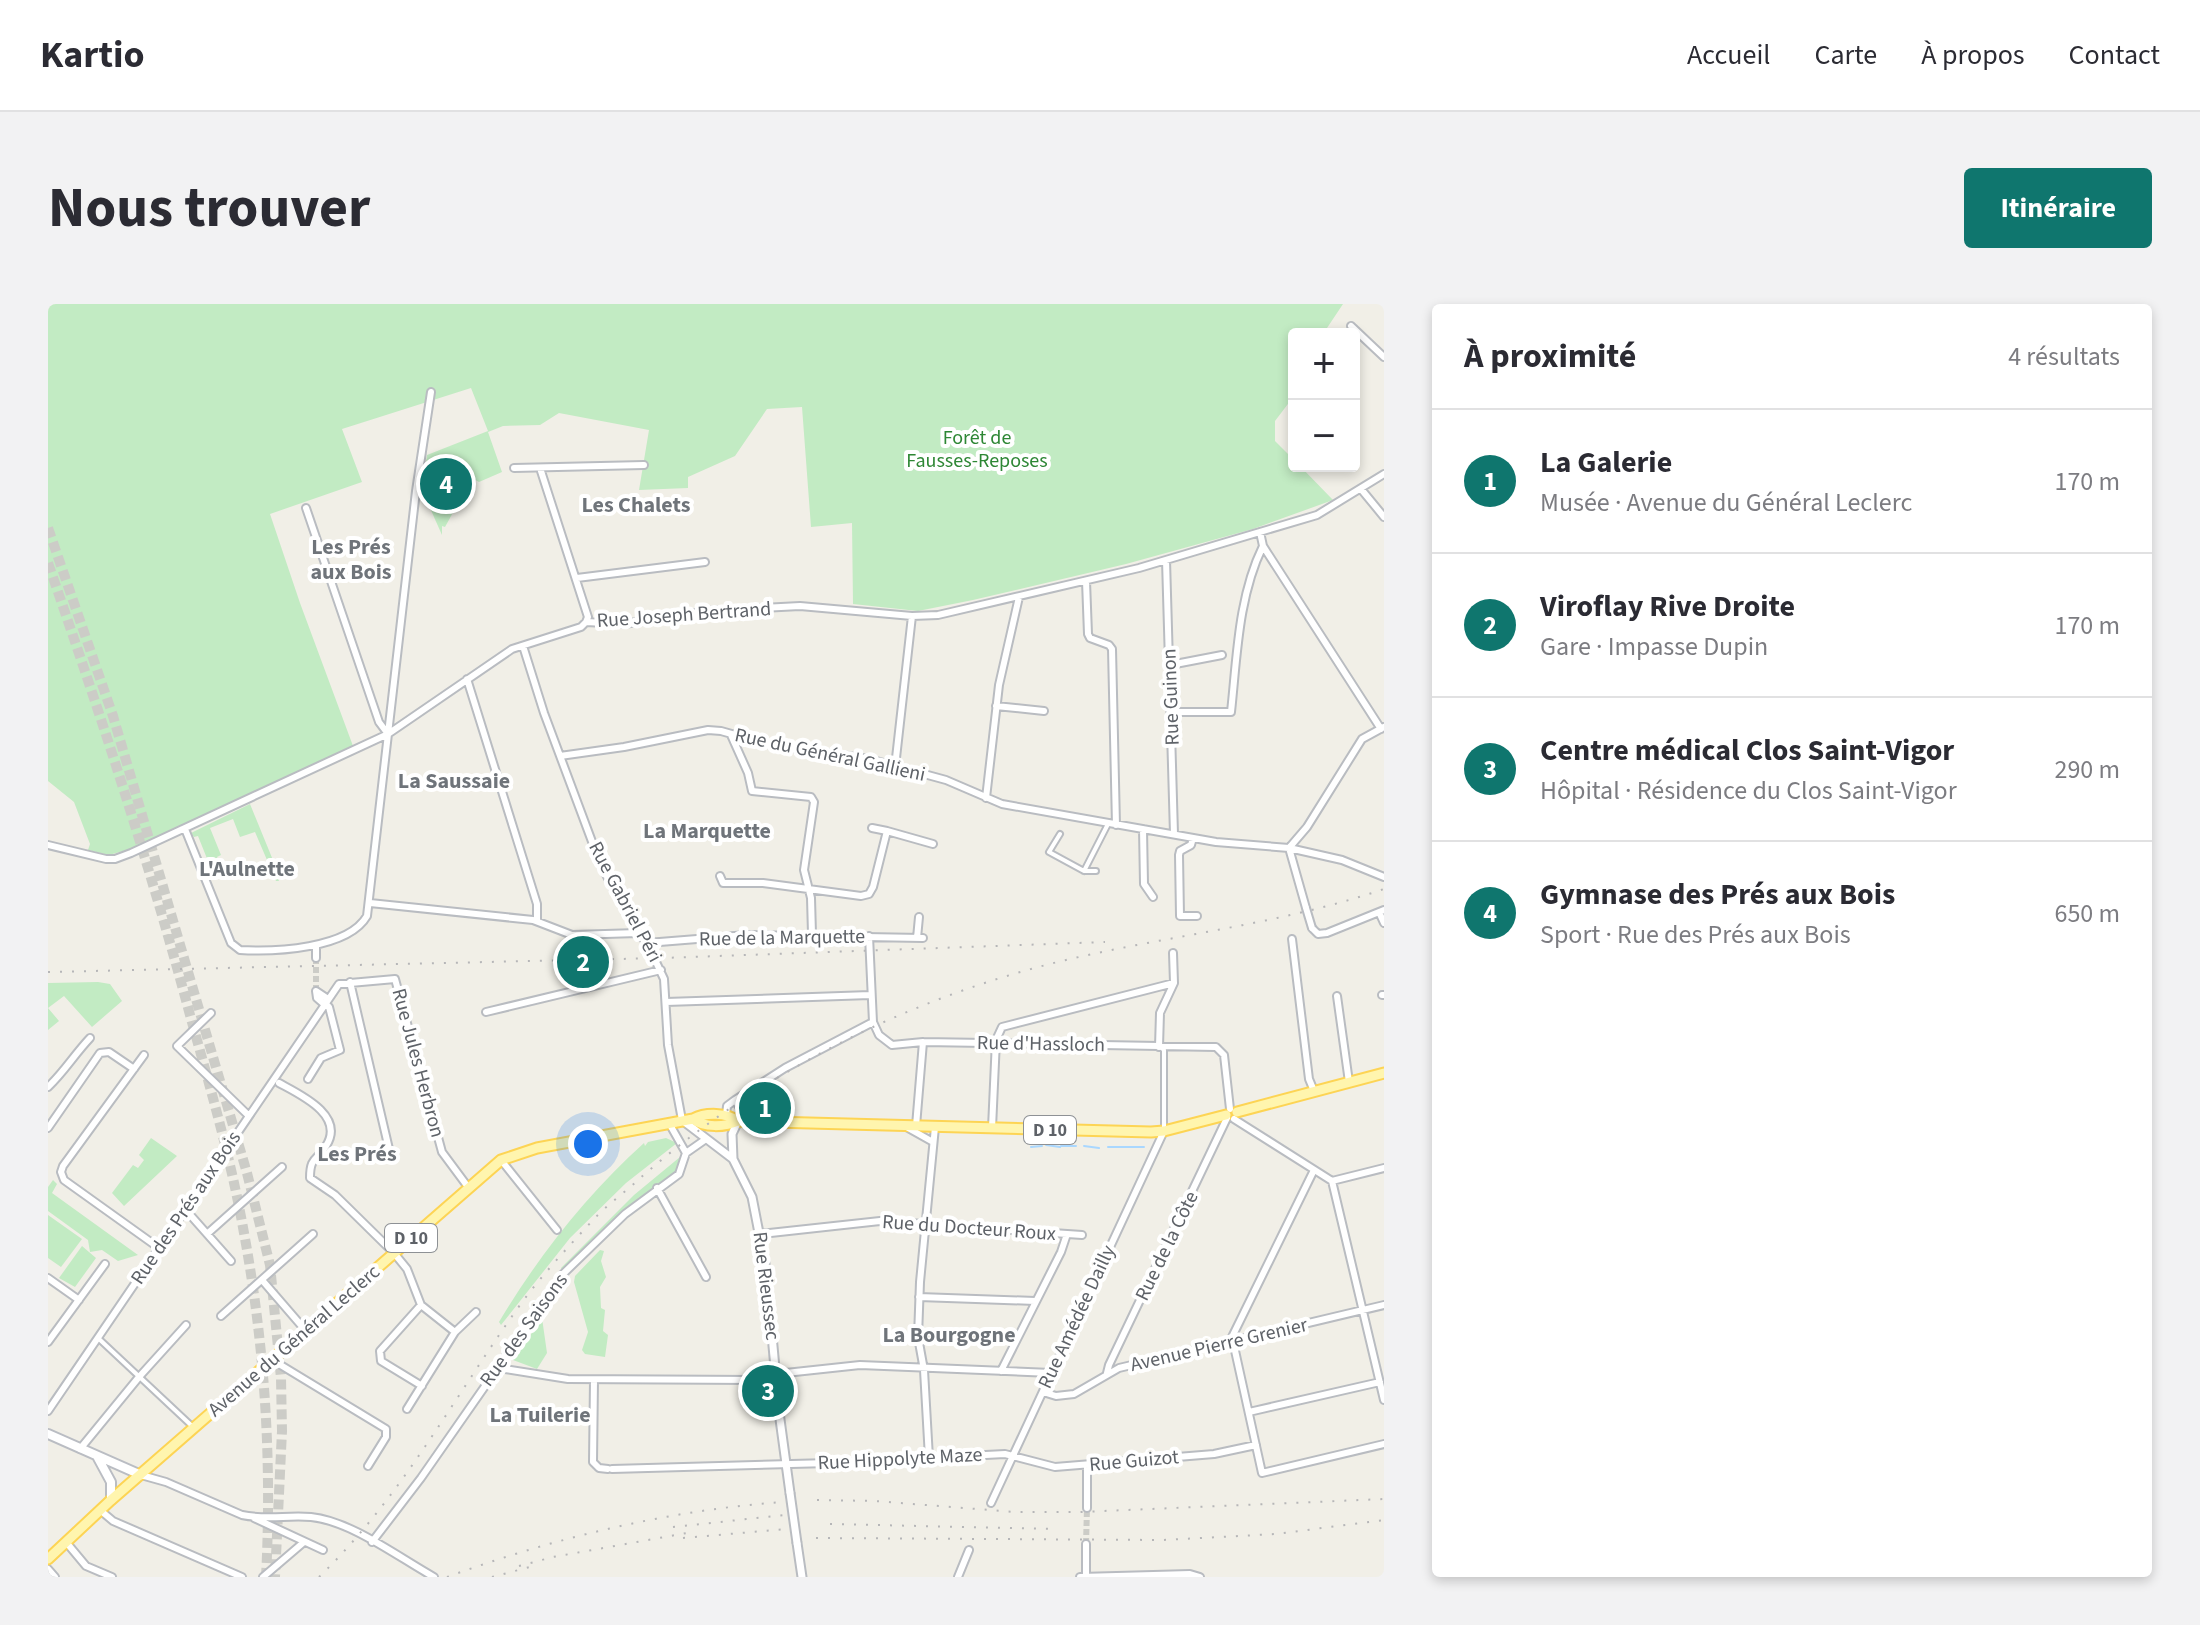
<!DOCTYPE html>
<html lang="fr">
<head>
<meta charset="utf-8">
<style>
  :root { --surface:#fff; --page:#f2f2f3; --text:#2b2b33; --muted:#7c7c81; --line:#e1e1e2; --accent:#0f766e }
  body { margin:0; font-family:"Source Sans 3",sans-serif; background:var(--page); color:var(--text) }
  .controls { position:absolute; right:24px; top:24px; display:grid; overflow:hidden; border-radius:8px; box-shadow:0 4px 12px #0003 }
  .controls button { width:72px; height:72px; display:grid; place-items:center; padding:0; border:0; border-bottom:2px solid var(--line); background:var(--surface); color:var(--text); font:40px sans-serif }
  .you { position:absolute; left:540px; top:840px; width:28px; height:28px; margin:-20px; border:6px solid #fff; border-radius:50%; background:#1a73e8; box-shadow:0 0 0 12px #1a73e833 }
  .badge { display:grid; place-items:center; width:52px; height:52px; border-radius:50%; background:var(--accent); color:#fff; font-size:26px; font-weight:700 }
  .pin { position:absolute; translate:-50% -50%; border:4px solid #fff; box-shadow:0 2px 8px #0006 }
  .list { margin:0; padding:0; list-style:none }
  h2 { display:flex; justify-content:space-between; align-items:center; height:104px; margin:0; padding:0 32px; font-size:34px }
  h2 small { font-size:26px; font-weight:400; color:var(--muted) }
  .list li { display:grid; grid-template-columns:52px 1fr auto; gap:24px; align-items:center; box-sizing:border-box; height:144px; padding:0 32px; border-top:2px solid var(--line) }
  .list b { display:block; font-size:30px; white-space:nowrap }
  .list p { margin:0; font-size:26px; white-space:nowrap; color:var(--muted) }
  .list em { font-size:26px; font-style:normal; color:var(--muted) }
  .map { position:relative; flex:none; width:1336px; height:1273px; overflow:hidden; border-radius:8px }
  header { display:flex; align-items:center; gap:48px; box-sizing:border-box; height:112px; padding:0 40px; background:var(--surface); border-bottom:2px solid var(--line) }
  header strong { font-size:38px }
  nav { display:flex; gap:44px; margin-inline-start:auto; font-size:28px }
  .intro { display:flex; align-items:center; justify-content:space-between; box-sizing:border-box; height:192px; padding:0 48px }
  h1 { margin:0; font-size:56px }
  .button { padding:20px 36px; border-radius:8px; background:var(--accent); color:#fff; font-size:28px; font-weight:700 }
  main { display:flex; gap:48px; padding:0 48px }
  aside { flex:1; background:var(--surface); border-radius:8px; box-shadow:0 4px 12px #0003 }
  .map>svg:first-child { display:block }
  .green { fill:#c2ebc3 }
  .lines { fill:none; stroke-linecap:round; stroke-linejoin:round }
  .stream { stroke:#a9d7ff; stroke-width:2 }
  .minor-tunnel { stroke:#ccccc7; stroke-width:6; stroke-dasharray:6 3; stroke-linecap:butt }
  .motorway-tunnel { stroke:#ccccc7; stroke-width:10; stroke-dasharray:10 5; stroke-linecap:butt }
  .pedestrian-casing { stroke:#b9bcc1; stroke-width:8 }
  .minor-casing { stroke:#b9bcc1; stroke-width:10 }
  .tertiary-casing { stroke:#b9bcc1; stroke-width:11 }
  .secondary-casing { stroke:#babdc3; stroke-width:12 }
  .primary-casing { stroke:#fdd454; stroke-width:13 }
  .pedestrian { stroke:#fff; stroke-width:4 }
  .minor { stroke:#fff; stroke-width:6 }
  .tertiary { stroke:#fff; stroke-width:7 }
  .secondary { stroke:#fff; stroke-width:8 }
  .primary { stroke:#fff5ae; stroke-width:9 }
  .rail { stroke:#b6b6b8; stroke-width:2; stroke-dasharray:2 10; stroke-linecap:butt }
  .minor-bridge-casing { stroke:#b9bcc1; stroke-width:10; stroke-linecap:butt }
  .tertiary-bridge-casing { stroke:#b9bcc1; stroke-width:11; stroke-linecap:butt }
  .minor-bridge { stroke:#fff; stroke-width:6 }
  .tertiary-bridge { stroke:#fff; stroke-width:7 }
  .labels { text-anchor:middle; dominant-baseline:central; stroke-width:8; stroke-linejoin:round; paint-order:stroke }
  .shield { fill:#fff; stroke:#8e9195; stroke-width:2 }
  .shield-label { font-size:18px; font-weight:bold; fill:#5e6268 }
  .park-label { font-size:20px; fill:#2e8735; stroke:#fff }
  .street-label { font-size:20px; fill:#5e6268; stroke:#fff }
  .neighbourhood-label { font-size:22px; font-weight:bold; fill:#6f747a; stroke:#fff }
</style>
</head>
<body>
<header>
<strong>Kartio</strong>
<nav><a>Accueil</a><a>Carte</a><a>À propos</a><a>Contact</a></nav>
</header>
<div class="intro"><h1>Nous trouver</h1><a class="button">Itinéraire</a></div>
<main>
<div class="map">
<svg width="1336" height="1273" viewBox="0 0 1336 1273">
  <rect width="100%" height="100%" fill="#f1efe7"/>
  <path class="green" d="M 0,0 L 1295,0 L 1275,30 L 1246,30 L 1246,92 L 1227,117 L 1227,137 L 1246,156 L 1246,162 L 1252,162 L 1285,196 L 1205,225 L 1078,260 L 925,296 L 870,307 L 805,300 L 804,219 L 763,223 L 754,103 L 719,105 L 687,152 L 640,173 L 640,184 L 591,186 L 601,126 L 511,109 L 492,121 L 455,122 L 440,128 L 454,168 L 431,178 L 424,174 L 397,223 L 394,222 L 394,231 L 374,186 L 379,151 L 440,127 L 423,84 L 294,125 L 314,178 L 222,210 L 252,299 L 305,442 L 86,544 L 61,551 L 40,546 L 42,540 L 26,498 L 0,477 Z
    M 202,500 L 229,566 L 227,567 L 231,577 L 228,577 L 207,528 L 192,533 L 185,515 L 162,524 L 173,551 L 169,553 L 175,568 L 166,572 L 150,532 L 146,533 L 143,529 Z
    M 50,678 L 62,680 L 74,697 L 44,723 L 16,692 L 0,704 L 11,717 L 0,726 L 0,679 Z
    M 103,834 L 129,852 L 76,902 L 64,889 L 85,861 L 90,864 L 96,856 L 91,851 Z
    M 618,834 L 629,839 L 578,879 L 522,934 L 453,1021 L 451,1018 C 489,954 540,889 596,839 L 597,842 L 600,838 Z
    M 632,853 L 632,863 L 628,869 L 567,914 L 514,967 L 513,964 L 586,891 Z
    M 5,876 L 9,880 L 4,889 L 90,951 L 70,957 L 54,946 L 42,948 L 40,936 L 0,907 L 0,883 Z
    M 0,911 L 34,935 L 13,963 L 0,954 Z
    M 34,942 L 48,954 L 27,983 L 11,974 Z
    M 552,946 L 556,947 L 553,957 L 558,973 L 552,983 L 553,1004 L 557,1006 L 555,1027 L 560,1031 L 557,1053 L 537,1050 L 534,1046 L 540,1028 L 526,978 L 527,972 Z
    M 494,1014 L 499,1049 L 489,1065 L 465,1056 Z"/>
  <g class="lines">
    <path class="stream" d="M 998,841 L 1012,843
      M 1013,842 L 1028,842
      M 1036,842 L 1051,844
      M 983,843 L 994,842
      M 1060,843 L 1096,843"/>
    <path class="minor-tunnel" d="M 268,654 L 268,687
      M 1038,1240 L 1039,1204"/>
    <path class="motorway-tunnel" d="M 0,224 L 65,412 L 199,869 L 222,961 L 233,1074 L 234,1127 L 227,1273
      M 0,259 C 52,409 101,558 142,711 C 162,783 183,855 196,929 C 217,1043 224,1157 218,1273"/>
    <g class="pedestrian-casing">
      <path id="pedestrian" d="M 1012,530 L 1001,548 L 1036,567 L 1060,520
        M 1036,567 L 1048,567
        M 1112,743 L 1116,746 L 1116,825
        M 50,1034 L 145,1123"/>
    </g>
    <g class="minor-casing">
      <path id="minor" d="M 1303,22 L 1336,53
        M 466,164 L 596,161
        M 492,164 L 540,313 L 538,318
        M 1313,185 L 1336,213
        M 258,204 L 331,418 L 340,430
        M 1212,228 L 1215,242 L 1333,425
        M 1118,256 L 1126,530
        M 529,274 L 657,258
        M 1038,277 L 1040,330 L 1042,334 L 1061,341 L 1064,345 L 1068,521
        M 475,342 L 496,409 L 552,559 L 565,584 L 587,615 L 590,629 L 599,639 L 616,675 L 620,741 L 634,816
        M 1122,361 L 1174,351
        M 419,375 L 489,600 L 489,616
        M 948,402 L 996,407
        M 1123,408 L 1183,408 C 1189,353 1190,293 1215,242
        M 683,431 L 700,469 L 704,487 L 763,493 L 766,498 L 756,566 L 763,594 L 764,630
        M 512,452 L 576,443 L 660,426 L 673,427 L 723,441 L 821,455 L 898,476 L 954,500 L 1168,538 L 1241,544 L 1294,556 L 1336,573
        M 847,463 L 864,312
        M 938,494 L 951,381 L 971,293
        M 824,524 L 839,527
        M 137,525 L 183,639 L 192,646 C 226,648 300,645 319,612 L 368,187 L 383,88
        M 1095,525 L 1096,580 L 1105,593
        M 1145,534 L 1143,541 L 1132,547 L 1131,551 L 1132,612 L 1149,612
        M 0,541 L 58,555 L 67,555 L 83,549 L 340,430 L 464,345 L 533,323 L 538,318 L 576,320 L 660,307 L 752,302 L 864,312 L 890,311 L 1091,264 L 1269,211 L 1336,170
        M 1241,544 L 1259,523 L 1314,435 L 1336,423
        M 1241,544 L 1258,604
        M 672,572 L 675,579 L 715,579 L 813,592 L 821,590 L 825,583 L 839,527 L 885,540
        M 322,599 L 485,616 L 524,631 L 590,629
        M 1331,608 L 1336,619
        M 1264,624 L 1270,630 L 1279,629 L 1336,606
        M 821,632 L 825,718 L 831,731 L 844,741 L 875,738 L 1168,743 L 1176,751 L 1182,805
        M 869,634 L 871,613
        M 1244,635 L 1261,775 L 1266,787
        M 599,639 L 699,631 L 875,634
        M 268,642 L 268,654
        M 302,678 L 341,845
        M 1334,691 L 1336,691
        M 1289,692 L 1301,778
        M 618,698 L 822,691
        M 276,700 L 269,694 L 268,687 L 280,695
        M 438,708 L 613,666
        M 163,709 L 129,742 L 201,812
        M 1111,743 L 1112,709 L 1126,679 L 1125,649
        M 96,751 L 15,862 L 13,868 L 16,876 L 111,944
        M 260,775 L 273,754 L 292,746 L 281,703 L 277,699
        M 231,779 C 251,790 298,811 278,842 C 269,857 262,852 262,874 L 287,891 L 346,949 L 359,965 L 373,1001 L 407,1028
        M 0,783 C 16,768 26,751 42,734
        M 687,796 L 693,806 L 690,817
        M 678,811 L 679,802 L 687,796 L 737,764 L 825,718
        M 1186,815 L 1284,877 L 1336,1096
        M 868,822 L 875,738
        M 0,824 L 52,749 L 61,748 L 86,765
        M 860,824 L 885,838
        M 944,824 L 948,736 L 954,723 L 1126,679
        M 638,849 L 658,835
        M 453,856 L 509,926
        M 1266,866 L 1184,1033 L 1214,1169 L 1336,1140
        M 1284,877 L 1336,864
        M 609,884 L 658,973
        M 137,905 L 183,957
        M 159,930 L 234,863
        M 713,930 L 832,917 L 1034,931
        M 0,974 L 31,996
        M 214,976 L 258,1027
        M 871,993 L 987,997
        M 373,1001 L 332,1047 L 333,1057 L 374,1082
        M 173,1012 L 265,930
        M 0,1038 L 57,960
        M 226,1057 L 338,1125 L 338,1133 L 320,1162
        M 457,1065 L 520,1075 L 707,1076 L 729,1081
        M 953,1067 L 1013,948 L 1019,930
        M 1059,1069 L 1061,1061 L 1179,814
        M 546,1076 L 545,1158 L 551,1164 L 560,1165
        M 707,1076 L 719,1071 L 812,1061 L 1003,1069
        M 995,1088 L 1008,1092 L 1026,1090 L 1071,1064 L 1336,1001
        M 359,1105 L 407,1028 L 428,1008
        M 0,1107 L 291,680 L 347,675 L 394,848 L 420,883
        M 1201,1108 L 1332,1078
        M 32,1145 L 91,1073 L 138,1021
        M 881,1154 L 876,1066 L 870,1033 L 872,978 L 887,823
        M 1039,1161 L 1039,1204
        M 564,1165 L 782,1159 L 957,1150 L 1007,1163 L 1166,1150 L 1208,1141
        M 93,1171 L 118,1178 L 194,1211 C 217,1216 240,1211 263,1213 C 303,1217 350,1253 386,1273
        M 943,1199 L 1116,827
        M 52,1206 L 65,1217 L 194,1273
        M 206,1214 L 275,1246
        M 18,1238 L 38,1262 L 64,1273
        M 324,1238 L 373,1174 L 515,970 L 577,910 L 631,870 L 638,849 L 621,819
        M 0,1265 L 7,1273
        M 215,1273 L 256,1238
        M 910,1273 L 921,1246
        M 1032,1273 L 1142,1270 L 1152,1273
        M 1038,1273 L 1038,1240"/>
    </g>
    <g class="tertiary-casing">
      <path id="tertiary" d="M 634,816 L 685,855 L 704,893 L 718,965 L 731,1108 L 742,1189
        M 685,855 L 684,830 L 690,817
        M 749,1239 L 754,1273"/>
    </g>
    <g class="secondary-casing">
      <path id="secondary" d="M 0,1130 L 93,1171
        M 50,1154 L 63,1178 L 63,1196"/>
    </g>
    <g class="primary-casing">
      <path id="primary" d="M 1189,808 L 1336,769
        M 645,815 C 656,824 677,823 690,817 L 1103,828 L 1116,827 L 1178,811
        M 0,1255 L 63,1196 L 453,856 L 489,844 L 645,815 C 658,808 679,809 690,817"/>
    </g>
    <use href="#pedestrian" class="pedestrian"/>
    <use href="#minor" class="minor"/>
    <use href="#tertiary" class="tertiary"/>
    <use href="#secondary" class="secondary"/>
    <use href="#primary" class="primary"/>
    <path class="rail" d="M 0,668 L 615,654 L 1057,638
      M 769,1196 L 827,1197 L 967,1208 L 1032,1208 L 1336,1195
      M 782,1220 L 1006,1225
      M 625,1223 L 737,1211
      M 635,1234 L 739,1225
      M 768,1234 L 1115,1236 L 1228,1230 L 1336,1216
      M 471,1262 L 505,1253 L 639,1229
      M 271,1273 C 353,1194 406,1093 472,1001 C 494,971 520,943 546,915 C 559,901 576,889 590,876 C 714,766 870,689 1031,653 C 1133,630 1236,619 1336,585
      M 399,1273 C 506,1234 621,1206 735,1198
      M 444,1273 L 482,1263"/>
    <g class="minor-bridge-casing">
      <path id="minor-bridge" d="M 1258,604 L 1264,624"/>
    </g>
    <g class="tertiary-bridge-casing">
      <path id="tertiary-bridge" d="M 742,1189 L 749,1239"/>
    </g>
    <use href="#minor-bridge" class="minor-bridge"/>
    <use href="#tertiary-bridge" class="tertiary-bridge"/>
  </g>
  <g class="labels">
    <g class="shield">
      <rect x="976" y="812" width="52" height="28" rx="6"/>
      <rect x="337" y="920" width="52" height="28" rx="6"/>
    </g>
    <g class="shield-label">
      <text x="1002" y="826">D 10</text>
      <text x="363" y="934">D 10</text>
    </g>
    <g class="park-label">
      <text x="929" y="134">Forêt de<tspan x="929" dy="23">Fausses-Reposes</tspan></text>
    </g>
    <g class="street-label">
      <text transform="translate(636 311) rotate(-4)">Rue Joseph Bertrand</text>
      <text transform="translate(1123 393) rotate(-92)">Rue Guinon</text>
      <text transform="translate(782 451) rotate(12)">Rue du Général Gallieni</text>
      <text transform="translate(577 598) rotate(62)">Rue Gabriel Péri</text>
      <text transform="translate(734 634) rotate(-1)">Rue de la Marquette</text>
      <text transform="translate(993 740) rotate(1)">Rue d'Hassloch</text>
      <text transform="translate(370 759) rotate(75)">Rue Jules Herbron</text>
      <text transform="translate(138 904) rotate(-56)">Rue des Prés aux Bois</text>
      <text transform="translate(921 924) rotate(4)">Rue du Docteur Roux</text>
      <text transform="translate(1119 942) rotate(-64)">Rue de la Côte</text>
      <text transform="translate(718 982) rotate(83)">Rue Rieussec</text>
      <text transform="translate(1029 1013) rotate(-65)">Rue Amédée Dailly</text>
      <text transform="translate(476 1026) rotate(-54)">Rue des Saisons</text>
      <text transform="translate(246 1037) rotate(-41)">Avenue du Général Leclerc</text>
      <text transform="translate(1171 1041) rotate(-13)">Avenue Pierre Grenier</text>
      <text transform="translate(852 1155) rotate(-3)">Rue Hippolyte Maze</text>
      <text transform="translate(1086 1157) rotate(-5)">Rue Guizot</text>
    </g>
    <g class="neighbourhood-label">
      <text x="588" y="201">Les Chalets</text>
      <text x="303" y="243">Les Prés<tspan x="303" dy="25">aux Bois</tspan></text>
      <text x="406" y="477">La Saussaie</text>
      <text x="659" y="527">La Marquette</text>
      <text x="199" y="565">L'Aulnette</text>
      <text x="309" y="850">Les Prés</text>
      <text x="901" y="1031">La Bourgogne</text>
      <text x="492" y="1111">La Tuilerie</text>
    </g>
  </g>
</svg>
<div class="controls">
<button>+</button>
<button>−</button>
</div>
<div class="you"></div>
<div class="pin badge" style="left:717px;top:804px">1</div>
<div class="pin badge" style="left:535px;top:658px">2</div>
<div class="pin badge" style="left:720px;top:1087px">3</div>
<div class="pin badge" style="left:398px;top:180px">4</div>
</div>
<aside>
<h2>À proximité<small>4 résultats</small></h2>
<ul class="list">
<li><span class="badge">1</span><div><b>La Galerie</b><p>Musée · Avenue du Général Leclerc</p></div><em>170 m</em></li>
<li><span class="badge">2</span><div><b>Viroflay Rive Droite</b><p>Gare · Impasse Dupin</p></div><em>170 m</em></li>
<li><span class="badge">3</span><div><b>Centre médical Clos Saint-Vigor</b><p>Hôpital · Résidence du Clos Saint-Vigor</p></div><em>290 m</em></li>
<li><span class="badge">4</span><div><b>Gymnase des Prés aux Bois</b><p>Sport · Rue des Prés aux Bois</p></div><em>650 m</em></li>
</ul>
</aside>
</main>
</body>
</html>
